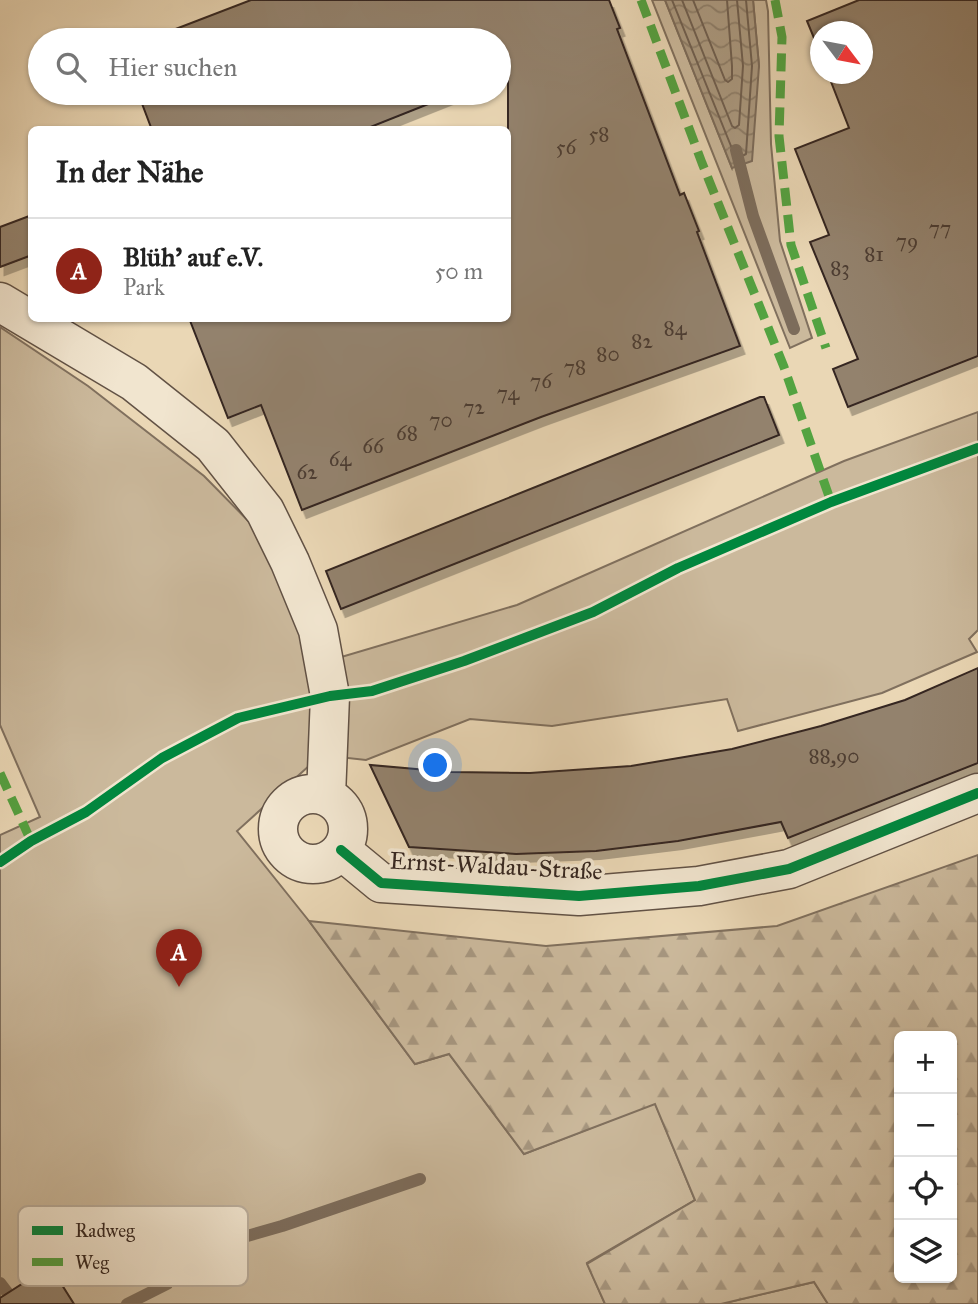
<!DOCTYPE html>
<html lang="de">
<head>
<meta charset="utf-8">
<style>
  :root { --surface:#fff; --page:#f6f6f6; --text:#222; --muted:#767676; --line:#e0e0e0; --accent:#8f2418 }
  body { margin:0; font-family:"IM FELL Great Primer",serif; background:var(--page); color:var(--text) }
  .controls { position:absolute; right:21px; bottom:21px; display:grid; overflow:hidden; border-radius:10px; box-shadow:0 2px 5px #0004 }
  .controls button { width:63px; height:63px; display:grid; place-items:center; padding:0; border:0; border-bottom:2px solid var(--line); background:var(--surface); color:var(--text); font:35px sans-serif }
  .compass { position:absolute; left:810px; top:21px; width:63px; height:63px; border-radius:50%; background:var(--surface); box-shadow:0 2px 5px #0004; rotate:122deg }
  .you { position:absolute; left:436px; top:766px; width:24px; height:24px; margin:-18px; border:5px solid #fff; border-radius:50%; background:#1a73e8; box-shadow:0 0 0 10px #1a73e833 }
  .badge { display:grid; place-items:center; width:46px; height:46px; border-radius:50%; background:var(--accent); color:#fff; font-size:23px; font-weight:700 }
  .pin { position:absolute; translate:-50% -58px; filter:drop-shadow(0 2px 4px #0008) }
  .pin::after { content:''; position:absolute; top:37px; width:24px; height:21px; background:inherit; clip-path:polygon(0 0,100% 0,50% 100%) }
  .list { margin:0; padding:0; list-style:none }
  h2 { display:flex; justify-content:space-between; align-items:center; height:91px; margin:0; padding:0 28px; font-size:30px }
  h2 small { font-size:23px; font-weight:400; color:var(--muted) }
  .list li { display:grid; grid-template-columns:46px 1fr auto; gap:21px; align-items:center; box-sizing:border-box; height:105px; padding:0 28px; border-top:2px solid var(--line) }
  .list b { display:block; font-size:26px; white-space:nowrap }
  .list p { margin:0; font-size:23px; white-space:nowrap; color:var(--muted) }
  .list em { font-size:23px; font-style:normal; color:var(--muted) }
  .icon { flex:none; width:38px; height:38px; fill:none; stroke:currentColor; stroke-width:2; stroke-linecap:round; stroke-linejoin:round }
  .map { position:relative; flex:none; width:978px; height:1304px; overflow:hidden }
  .search { position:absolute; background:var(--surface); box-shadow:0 2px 5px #0004; left:28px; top:28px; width:483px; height:77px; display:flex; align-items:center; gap:18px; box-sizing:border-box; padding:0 24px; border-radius:38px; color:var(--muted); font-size:26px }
  .panel { position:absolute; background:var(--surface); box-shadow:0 2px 5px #0004; left:28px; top:126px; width:483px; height:196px; border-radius:10px }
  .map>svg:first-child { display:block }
  .green { fill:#cbb99c; stroke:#80705e; stroke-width:2 }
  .forest { fill:url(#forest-firs); stroke:#80705e; stroke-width:2; fill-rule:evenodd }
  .water { fill:url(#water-waves); stroke:#7c6c5b; stroke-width:2 }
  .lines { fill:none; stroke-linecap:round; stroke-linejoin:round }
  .shore { stroke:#706051; stroke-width:2 }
  .stream { stroke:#7c6c5b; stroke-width:12 }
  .building { fill:#93826d; stroke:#352620; stroke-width:2; filter:url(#shadow) }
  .minor-casing { stroke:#625245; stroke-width:41 }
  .minor { stroke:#f1e5cf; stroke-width:38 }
  .quiet { stroke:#53a341; stroke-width:9; stroke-dasharray:18 9; stroke-linecap:butt }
  .cycleway-casing { stroke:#f1e5cf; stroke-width:15 }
  .cycleway { stroke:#00873e; stroke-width:10 }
  .labels { text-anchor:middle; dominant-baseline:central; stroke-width:7; stroke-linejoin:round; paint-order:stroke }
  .number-label { font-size:21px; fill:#4c3d33 }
  .street-label { font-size:24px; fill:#352620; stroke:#f1e5cf }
  .key { fill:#f1e5cf; stroke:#b9ac9a; stroke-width:2 }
  .key-label { font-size:19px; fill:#352620 }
</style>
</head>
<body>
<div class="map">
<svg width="978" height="1304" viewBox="0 0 978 1304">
  <defs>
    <pattern id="forest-firs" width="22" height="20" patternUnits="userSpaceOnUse" patternTransform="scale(1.75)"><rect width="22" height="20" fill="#cbb99c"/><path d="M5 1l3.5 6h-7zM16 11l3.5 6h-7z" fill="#a6967f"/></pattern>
    <pattern id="water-waves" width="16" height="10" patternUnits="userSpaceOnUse" patternTransform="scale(1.75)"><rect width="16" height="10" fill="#ac9b82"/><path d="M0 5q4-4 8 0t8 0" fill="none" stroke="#8d7e6a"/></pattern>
    <filter id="shadow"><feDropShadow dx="4.5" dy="8" stdDeviation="0" flood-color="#0004"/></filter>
  </defs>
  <rect width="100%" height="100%" fill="#ead7b5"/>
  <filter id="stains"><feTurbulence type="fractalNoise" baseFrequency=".00286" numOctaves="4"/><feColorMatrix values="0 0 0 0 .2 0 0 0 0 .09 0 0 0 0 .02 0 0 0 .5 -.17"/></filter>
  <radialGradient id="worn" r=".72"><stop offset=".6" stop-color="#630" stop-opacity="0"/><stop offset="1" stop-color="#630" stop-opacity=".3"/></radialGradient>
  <path class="green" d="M 652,0 L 665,0 L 732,168 L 759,66 L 753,0 L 766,0 L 768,11 L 771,144 L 780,241 L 812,338 L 790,348 Z
    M 0,327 L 88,386 L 204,476 L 268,541 L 311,666 L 517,605 L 844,461 L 978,412 L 978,630 L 969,639 L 977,652 L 882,693 L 738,731 L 727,699 L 552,726 L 470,719 L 366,760 L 321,755 L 237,831 L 309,921 L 415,1064 L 449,1054 L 524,1154 L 655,1103 L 695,1200 L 587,1263 L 605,1304 L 0,1304 L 0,835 L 40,817 L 0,725 Z
    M 814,1282 L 828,1304 L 721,1304 Z"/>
  <path class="forest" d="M 978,855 L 978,1304 L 828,1304 L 814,1282 L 721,1304 L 605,1304 L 587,1264 L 695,1200 L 655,1104 L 524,1154 L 449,1054 L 415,1064 L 309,921 L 546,946 L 777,926 ZM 899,1036 L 952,1036 L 952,1278 L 899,1278 Z"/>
  <path class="water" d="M 665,0 L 753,0 L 759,66 L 752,161 L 732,168 Z"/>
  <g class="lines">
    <path class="shore" d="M 672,0 L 735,156 L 738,158 L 746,154 L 752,66 L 746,0
      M 682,0 L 732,126 L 735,128 L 739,125 L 743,66 L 737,0
      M 693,0 L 725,80 L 728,82 L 732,79 L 732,66 L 727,0"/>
    <path class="stream" d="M 736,150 L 753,216 L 794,329
      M 0,1283 L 16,1304
      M 127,1304 L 167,1284 L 170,1258 L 282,1226 L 420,1179"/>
  </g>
  <path class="building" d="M 251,0 L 609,0 L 620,28 L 617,29 L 680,195 L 684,193 L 699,231 L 697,232 L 740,346 L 541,417 L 302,510 L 261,405 L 228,418 L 189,318 L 508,318 L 508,72 L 499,76 L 499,40 L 147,40 Z
    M 859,0 L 978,0 L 978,356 L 848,407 L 833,369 L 858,359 L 810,242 L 829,235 L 795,149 L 849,128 L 828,74 L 863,74 L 863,32 L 821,32 L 821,55 L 807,21 Z
    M 138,93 L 456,93 L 363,130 L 152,130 Z
    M 32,215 L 32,255 L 0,267 L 0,227 Z
    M 760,397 L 764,397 L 779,435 L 341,609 L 326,571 Z
    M 978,668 L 978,763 L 788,838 L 781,822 L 678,841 L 596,851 L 516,854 L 409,847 L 370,765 L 450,772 L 530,773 L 631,766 L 732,749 L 821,726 L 905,700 Z
    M 50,1266 L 74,1304 L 0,1304 L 0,1298 Z"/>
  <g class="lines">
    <g class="minor-casing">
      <path id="minor" d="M 0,302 L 134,382 L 213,445 L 265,511 L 290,562 L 318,630 L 330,696 L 326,796
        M278 829a35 35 0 1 1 70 0a35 35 0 1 1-70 0Z
        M 341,850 L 381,883 L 579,896 L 699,886 L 789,869 L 978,793"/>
    </g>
    <use href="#minor" class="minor"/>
    <path class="quiet" d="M 641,0 L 702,163 L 784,367 L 831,502
      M 775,0 L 782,37 L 779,136 L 791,245 L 826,348
      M 0,773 L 31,841"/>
    <g class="cycleway-casing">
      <path id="cycleway" d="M 341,850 L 381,883 L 579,896 L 699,886 L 789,869 L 978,793
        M 0,862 L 31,841 L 86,812 L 162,758 L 238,718 L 330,696 L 372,691 L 464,661 L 593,612 L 678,568 L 831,502 L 978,448"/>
    </g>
    <use href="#cycleway" class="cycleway"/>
  </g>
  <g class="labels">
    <g class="number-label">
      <text x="599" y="134">58</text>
      <text x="566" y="147">56</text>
      <text x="940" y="228">77</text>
      <text x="907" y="241">79</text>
      <text x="874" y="254">81</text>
      <text x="840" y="268">83</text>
      <text x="675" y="328">84</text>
      <text x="642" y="341">82</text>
      <text x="608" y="354">80</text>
      <text x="575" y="367">78</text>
      <text x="541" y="381">76</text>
      <text x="508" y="393">74</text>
      <text x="474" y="407">72</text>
      <text x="441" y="420">70</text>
      <text x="407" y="433">68</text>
      <text x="373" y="446">66</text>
      <text x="340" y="459">64</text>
      <text x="307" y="472">62</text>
      <text x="834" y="756">88,90</text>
    </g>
    <g class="street-label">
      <text transform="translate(496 866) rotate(3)">Ernst-Waldau-Straße</text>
    </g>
  </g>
  <rect x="18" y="1206" width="230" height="80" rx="10" class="key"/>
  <rect x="32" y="1226" width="31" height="9" fill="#00873e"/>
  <rect x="32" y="1258" width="31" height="8" fill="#53a341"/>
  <g class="key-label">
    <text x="75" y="1237">Radweg</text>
    <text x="75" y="1269">Weg</text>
  </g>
  <rect width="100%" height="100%" filter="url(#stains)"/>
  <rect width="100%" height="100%" fill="url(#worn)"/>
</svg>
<div class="controls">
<button>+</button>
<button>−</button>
<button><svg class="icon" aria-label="locate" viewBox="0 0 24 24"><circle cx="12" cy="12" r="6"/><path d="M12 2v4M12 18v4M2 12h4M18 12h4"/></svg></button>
<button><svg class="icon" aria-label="layers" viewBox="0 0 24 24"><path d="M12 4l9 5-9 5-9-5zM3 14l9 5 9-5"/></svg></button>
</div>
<svg class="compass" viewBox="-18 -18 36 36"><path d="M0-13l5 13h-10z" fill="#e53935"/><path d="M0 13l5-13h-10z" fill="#767676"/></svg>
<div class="you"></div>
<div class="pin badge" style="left:179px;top:987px">A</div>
<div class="search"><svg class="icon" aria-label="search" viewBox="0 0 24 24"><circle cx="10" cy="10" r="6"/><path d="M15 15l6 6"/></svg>Hier suchen</div>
<section class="panel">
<h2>In der Nähe<small></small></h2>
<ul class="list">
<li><span class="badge">A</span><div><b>Blüh' auf e.V.</b><p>Park</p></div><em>50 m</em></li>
</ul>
</section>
</div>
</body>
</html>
